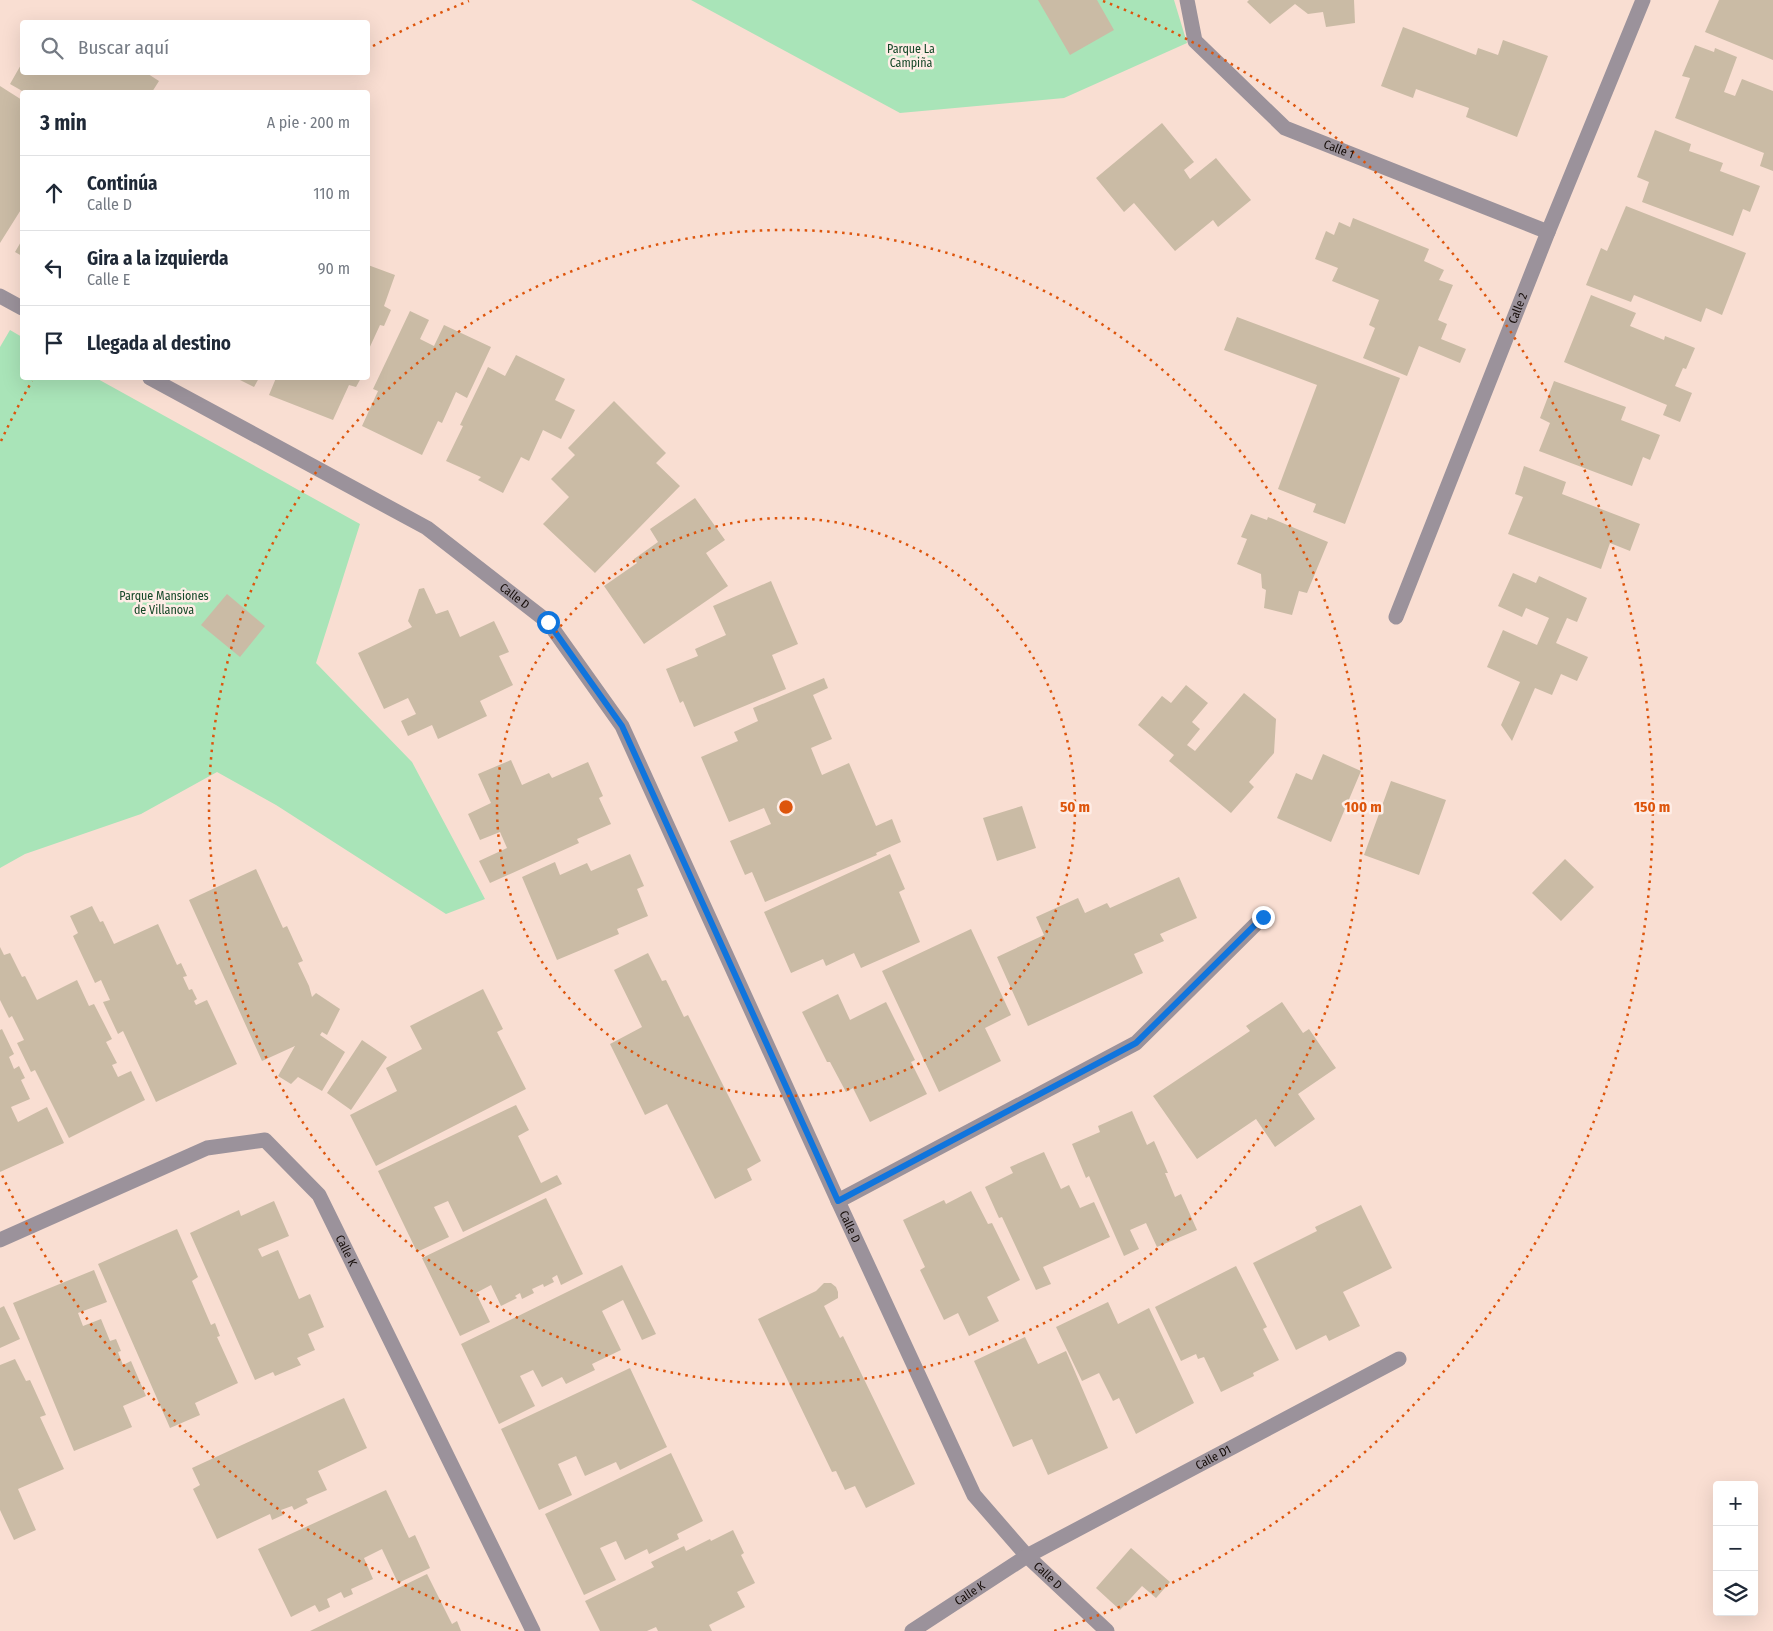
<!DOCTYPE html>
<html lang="es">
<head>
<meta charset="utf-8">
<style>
  :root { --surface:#fff; --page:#f6f6f7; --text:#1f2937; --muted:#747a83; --line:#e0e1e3 }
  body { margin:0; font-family:"Fira Sans Condensed",sans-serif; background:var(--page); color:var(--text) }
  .controls { position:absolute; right:15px; bottom:15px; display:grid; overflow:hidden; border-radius:5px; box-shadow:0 5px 20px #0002 }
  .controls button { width:45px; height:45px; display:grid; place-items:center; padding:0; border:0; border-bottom:1px solid var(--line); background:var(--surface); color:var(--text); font:25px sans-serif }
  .stop { position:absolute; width:15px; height:15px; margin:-11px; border:4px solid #1075dd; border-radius:50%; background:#fff }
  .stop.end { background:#1075dd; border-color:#fff; box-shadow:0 1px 5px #0008 }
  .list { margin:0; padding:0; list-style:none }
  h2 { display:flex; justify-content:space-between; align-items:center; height:65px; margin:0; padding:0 20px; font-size:21px }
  h2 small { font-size:16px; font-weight:400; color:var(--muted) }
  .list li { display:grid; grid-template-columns:32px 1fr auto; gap:15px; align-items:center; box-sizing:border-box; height:75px; padding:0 20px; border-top:1px solid var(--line) }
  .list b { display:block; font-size:19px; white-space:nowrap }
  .list p { margin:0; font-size:16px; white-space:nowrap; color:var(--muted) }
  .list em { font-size:16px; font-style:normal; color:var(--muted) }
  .icon { flex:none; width:28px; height:28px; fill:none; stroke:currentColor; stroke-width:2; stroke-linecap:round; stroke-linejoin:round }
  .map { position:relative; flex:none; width:1773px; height:1631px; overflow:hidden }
  .search { position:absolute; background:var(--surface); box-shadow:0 5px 20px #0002; left:20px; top:20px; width:350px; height:55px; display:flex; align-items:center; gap:12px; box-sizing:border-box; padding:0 18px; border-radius:5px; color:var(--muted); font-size:19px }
  .panel { position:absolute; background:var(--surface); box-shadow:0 5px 20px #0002; left:20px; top:90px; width:350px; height:290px; border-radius:5px }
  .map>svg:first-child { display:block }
  .green { fill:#a9e4b8 }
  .building { fill:#cabba5 }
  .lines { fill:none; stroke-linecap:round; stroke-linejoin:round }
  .minor { stroke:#9b929b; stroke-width:15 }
  .route { stroke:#1075dd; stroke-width:6 }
  .ring { fill:none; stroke:#dd550c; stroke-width:2.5; stroke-dasharray:2.5 5 }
  .labels { text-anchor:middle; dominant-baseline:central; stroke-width:5; stroke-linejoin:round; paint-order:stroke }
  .park-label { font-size:12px; fill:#144727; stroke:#feede6 }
  .street-label { font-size:12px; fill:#150c08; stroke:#feede6 }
  .centre { fill:#dd550c; stroke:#feede6; stroke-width:2.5 }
  .ring-label { font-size:15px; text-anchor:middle; font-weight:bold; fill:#dd550c; stroke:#feede6; stroke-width:5; stroke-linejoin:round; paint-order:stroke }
</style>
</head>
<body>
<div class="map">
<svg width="1773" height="1631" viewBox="0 0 1773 1631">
  <rect width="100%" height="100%" fill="#f9ded2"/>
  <path class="green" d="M 691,0 L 1174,0 L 1187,43 L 1064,98 L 900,113 Z
    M 10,330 L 22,337 L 22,378 L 96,378 L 360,524 L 316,663 L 412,762 L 485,899 L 446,914 L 276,805 L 217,772 L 141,814 L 25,854 L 0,868 L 0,347 Z"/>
  <path class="building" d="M 1038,0 L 1097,0 L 1114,30 L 1070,55 Z
    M 1249,0 L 1354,0 L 1355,23 L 1326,27 L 1323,12 L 1308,14 L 1295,4 L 1270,24 L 1247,2 Z
    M 1719,0 L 1773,0 L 1773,60 L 1705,32 Z
    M 1403,27 L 1476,55 L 1478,48 L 1498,55 L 1503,40 L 1548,56 L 1517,137 L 1466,117 L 1469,108 L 1416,89 L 1413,98 L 1381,86 Z
    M 1695,45 L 1714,52 L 1715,48 L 1737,57 L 1724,92 L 1735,96 L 1742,79 L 1773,91 L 1773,171 L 1760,166 L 1764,153 L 1675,118 L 1690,78 L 1682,76 Z
    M 22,63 L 22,72 L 145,72 L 159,81 L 152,92 L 24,92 L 10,84 Z
    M 0,86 L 22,100 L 22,132 L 21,135 L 22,136 L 22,208 L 0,243 Z
    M 1162,123 L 1194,162 L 1184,170 L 1190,179 L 1216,158 L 1251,200 L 1218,227 L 1213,220 L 1175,251 L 1134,203 L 1124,212 L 1096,178 Z
    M 1655,130 L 1691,144 L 1689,151 L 1723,163 L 1720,171 L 1760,186 L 1750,212 L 1743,209 L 1733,236 L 1642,202 L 1649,182 L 1637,177 Z
    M 1626,206 L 1746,253 L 1722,315 L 1706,308 L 1701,322 L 1634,295 L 1631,302 L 1586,285 L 1601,248 L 1607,251 Z
    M 1353,218 L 1429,249 L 1424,261 L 1444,270 L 1439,280 L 1453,285 L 1438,320 L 1447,324 L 1441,339 L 1466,349 L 1460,363 L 1419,346 L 1407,376 L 1363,358 L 1375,328 L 1369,325 L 1379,300 L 1332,281 L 1338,268 L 1315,259 L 1326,231 L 1334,235 L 1339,222 L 1350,227 Z
    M 22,240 L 22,256 L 15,252 Z
    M 368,265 L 395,275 L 384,306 L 391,310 L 384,326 L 380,325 L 368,351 Z
    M 1591,295 L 1636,313 L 1630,326 L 1664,340 L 1665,336 L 1695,348 L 1686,369 L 1683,368 L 1675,386 L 1692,393 L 1680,422 L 1663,415 L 1667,405 L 1564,362 Z
    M 410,311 L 429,320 L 420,339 L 434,346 L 444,325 L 491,347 L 467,398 L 456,392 L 442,423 L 438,421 L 422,455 L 362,426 L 378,391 L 373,389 Z
    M 1237,317 L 1400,378 L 1345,524 L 1313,512 L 1316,504 L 1278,489 L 1317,385 L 1224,350 Z
    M 516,355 L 565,379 L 555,400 L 575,410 L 561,439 L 543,430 L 529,461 L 521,457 L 503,493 L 478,480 L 481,477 L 446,461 L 463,426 L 460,425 L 488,367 L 505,376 Z
    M 236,378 L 259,378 L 254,387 Z
    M 276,378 L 361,378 L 356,387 L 349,385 L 333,420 L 269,395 Z
    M 1554,381 L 1626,407 L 1621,420 L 1660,435 L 1650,460 L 1643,457 L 1632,486 L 1539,451 L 1550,423 L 1540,418 Z
    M 614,401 L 666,453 L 656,463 L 680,486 L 595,573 L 543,524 L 569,497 L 551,479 L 575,455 L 568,448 Z
    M 1524,466 L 1566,482 L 1562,494 L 1640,524 L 1630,551 L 1610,543 L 1601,569 L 1508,534 L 1523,497 L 1515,494 Z
    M 695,498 L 725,540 L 706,553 L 728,586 L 644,644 L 604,586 L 637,563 L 634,559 L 658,542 L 650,529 Z
    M 1251,514 L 1267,520 L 1268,517 L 1328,542 L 1307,593 L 1299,591 L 1292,615 L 1264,608 L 1266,590 L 1262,588 L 1261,574 L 1237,564 L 1247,539 L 1241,537 Z
    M 1513,573 L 1536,583 L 1539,576 L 1587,598 L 1577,622 L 1567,618 L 1556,643 L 1588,657 L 1577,681 L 1561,674 L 1552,695 L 1535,688 L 1512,741 L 1501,725 L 1520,682 L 1487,667 L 1503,630 L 1537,645 L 1549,618 L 1526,608 L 1522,617 L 1498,606 Z
    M 771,581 L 798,644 L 772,655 L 786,689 L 694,727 L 683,701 L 680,703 L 666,669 L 698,656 L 695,649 L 726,635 L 713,606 Z
    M 424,588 L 436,614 L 448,610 L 460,637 L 494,621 L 509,652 L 499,656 L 513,685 L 480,701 L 487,716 L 438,739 L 432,725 L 408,736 L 401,721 L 416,714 L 408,698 L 384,709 L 358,653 L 412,627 L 408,621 L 419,589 Z
    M 227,594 L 265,626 L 240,657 L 201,625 Z
    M 824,678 L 828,688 L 813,695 L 832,739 L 811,748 L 822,775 L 849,763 L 876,826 L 892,819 L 901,842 L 876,853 L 877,855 L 765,902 L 752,872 L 745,875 L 730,841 L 771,824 L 764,808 L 729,822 L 701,757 L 738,741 L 734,732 L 758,721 L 753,708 Z
    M 1186,685 L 1208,703 L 1192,722 L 1200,729 L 1187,745 L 1195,751 L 1244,693 L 1276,719 L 1274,753 L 1249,782 L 1254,787 L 1231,813 L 1169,761 L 1174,755 L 1138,725 L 1162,696 L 1171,703 Z
    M 1323,754 L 1361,771 L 1331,842 L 1277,818 L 1296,773 L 1312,780 Z
    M 511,760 L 522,785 L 549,773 L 552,778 L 588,762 L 603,796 L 599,798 L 611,824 L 577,839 L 579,843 L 490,883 L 479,861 L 507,848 L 500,832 L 480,840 L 468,814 L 491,803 L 478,774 Z
    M 1391,781 L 1446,800 L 1419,875 L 1364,855 Z
    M 1022,806 L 1036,848 L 997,861 L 983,818 Z
    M 630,854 L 644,886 L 637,889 L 648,916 L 617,929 L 619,934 L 557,960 L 522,877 L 555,862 L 560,875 L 587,863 L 591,871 Z
    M 890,854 L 905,889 L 899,892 L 920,942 L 861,968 L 854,953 L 826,966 L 823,959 L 791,973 L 764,912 Z
    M 1565,859 L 1594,887 L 1561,921 L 1532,893 Z
    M 256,869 L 283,928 L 287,926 L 303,961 L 298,963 L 309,986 L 312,997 L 316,993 L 340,1009 L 327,1035 L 322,1032 L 320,1035 L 345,1052 L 322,1091 L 298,1077 L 291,1084 L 278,1076 L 295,1046 L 262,1061 L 189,900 Z
    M 1179,877 L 1197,918 L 1160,934 L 1164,941 L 1134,954 L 1143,973 L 1028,1026 L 997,957 L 1044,935 L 1036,917 L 1078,898 L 1085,913 L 1107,903 L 1110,908 Z
    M 92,906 L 100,922 L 103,921 L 114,944 L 158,924 L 177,965 L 181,963 L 187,976 L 183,977 L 189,990 L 192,989 L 197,999 L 194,1001 L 196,1005 L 207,1000 L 237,1064 L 156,1102 L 123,1031 L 118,1034 L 103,1002 L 110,1000 L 101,980 L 95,983 L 73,936 L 78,933 L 70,916 Z
    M 971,929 L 1011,1015 L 985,1028 L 1001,1061 L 939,1092 L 882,971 Z
    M 0,947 L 4,955 L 10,953 L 22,977 L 25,976 L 37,1000 L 77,980 L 89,1006 L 94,1004 L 112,1039 L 106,1042 L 117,1063 L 112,1065 L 118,1077 L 131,1071 L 145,1100 L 69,1138 L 35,1070 L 31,1072 L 17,1043 L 24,1040 L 12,1016 L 9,1018 L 0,1000 Z
    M 648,953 L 662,981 L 666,980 L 684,1017 L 688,1015 L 761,1161 L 747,1169 L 752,1180 L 715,1199 L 667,1104 L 645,1115 L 610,1044 L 642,1027 L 614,970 Z
    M 483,989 L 503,1029 L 497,1032 L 526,1089 L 376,1166 L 350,1115 L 397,1091 L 386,1068 L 422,1049 L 410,1026 Z
    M 838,994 L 850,1020 L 886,1002 L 915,1060 L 911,1062 L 927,1094 L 870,1122 L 853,1088 L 846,1092 L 830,1062 L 827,1062 L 802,1012 Z
    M 1282,1002 L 1303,1033 L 1309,1029 L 1336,1068 L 1298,1094 L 1315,1119 L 1275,1147 L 1256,1119 L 1197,1159 L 1153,1096 L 1250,1031 L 1246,1026 Z
    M 2,1029 L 14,1054 L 9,1057 L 14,1069 L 19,1066 L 25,1078 L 21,1080 L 30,1099 L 11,1107 L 18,1122 L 47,1107 L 64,1143 L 0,1172 L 0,1030 Z
    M 362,1040 L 387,1057 L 351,1110 L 327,1093 Z
    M 516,1105 L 529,1130 L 518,1136 L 541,1183 L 557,1175 L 562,1184 L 463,1232 L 448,1201 L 434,1207 L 449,1237 L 417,1252 L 378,1171 Z
    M 1132,1111 L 1147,1145 L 1154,1141 L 1168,1173 L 1165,1173 L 1175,1197 L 1181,1194 L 1197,1230 L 1157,1247 L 1146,1223 L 1130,1230 L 1139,1249 L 1124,1256 L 1089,1176 L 1086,1178 L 1072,1144 L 1100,1132 L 1098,1126 Z
    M 1044,1152 L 1061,1189 L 1069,1185 L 1080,1208 L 1094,1202 L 1110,1237 L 1043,1267 L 1051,1284 L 1036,1290 L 1002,1217 L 999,1218 L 985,1187 L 1013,1173 L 1010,1167 Z
    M 971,1191 L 988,1224 L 992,1223 L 1020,1280 L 987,1297 L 999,1321 L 969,1336 L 958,1313 L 944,1320 L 920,1270 L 925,1267 L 903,1220 L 944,1200 L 946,1204 Z
    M 546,1198 L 583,1274 L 561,1285 L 557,1275 L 552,1278 L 554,1282 L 544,1287 L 543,1284 L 532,1289 L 534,1293 L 522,1299 L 520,1293 L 515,1296 L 517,1298 L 501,1306 L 491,1285 L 476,1293 L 490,1322 L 460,1336 L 422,1258 Z
    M 274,1201 L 289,1236 L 258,1249 L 262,1257 L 278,1250 L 299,1299 L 310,1294 L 324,1327 L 308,1334 L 315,1350 L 297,1358 L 301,1365 L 275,1376 L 273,1372 L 255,1380 L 190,1233 L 239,1210 L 241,1216 Z
    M 1361,1205 L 1392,1268 L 1343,1292 L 1360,1326 L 1329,1341 L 1326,1335 L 1296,1350 L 1253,1263 L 1317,1231 L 1315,1227 Z
    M 177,1229 L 198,1277 L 192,1281 L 211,1325 L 215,1323 L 220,1336 L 217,1337 L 238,1383 L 195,1403 L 200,1415 L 170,1428 L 98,1264 Z
    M 622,1265 L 656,1334 L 642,1340 L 623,1300 L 602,1311 L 621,1350 L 592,1364 L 595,1370 L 566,1384 L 562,1377 L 542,1387 L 533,1370 L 520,1376 L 535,1406 L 499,1424 L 461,1344 Z
    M 1236,1266 L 1267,1327 L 1263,1329 L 1279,1360 L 1253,1373 L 1254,1376 L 1221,1392 L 1204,1357 L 1198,1359 L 1196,1354 L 1181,1361 L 1155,1307 Z
    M 94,1270 L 107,1302 L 78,1313 L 83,1326 L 101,1319 L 110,1341 L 116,1339 L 121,1351 L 118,1352 L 123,1365 L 131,1361 L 146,1396 L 123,1406 L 132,1427 L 74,1451 L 13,1303 Z
    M 824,1283 L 831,1283 L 836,1287 L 838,1292 L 838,1298 L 824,1306 L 840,1338 L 843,1336 L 915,1484 L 866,1508 L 855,1486 L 845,1490 L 836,1471 L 832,1472 L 758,1319 L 816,1291 Z
    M 1108,1302 L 1118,1324 L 1149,1308 L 1194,1403 L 1136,1434 L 1119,1398 L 1113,1401 L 1099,1373 L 1082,1381 L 1056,1327 Z
    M 4,1306 L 20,1339 L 0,1348 L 0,1308 Z
    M 1025,1337 L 1038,1364 L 1066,1351 L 1108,1448 L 1048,1475 L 1032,1439 L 1013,1447 L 974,1361 Z
    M 15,1359 L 26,1381 L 30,1380 L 46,1415 L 40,1417 L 64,1469 L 18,1489 L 36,1530 L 14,1540 L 0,1510 L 0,1365 Z
    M 630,1368 L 667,1447 L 620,1470 L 616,1462 L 585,1476 L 576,1456 L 558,1464 L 572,1495 L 539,1510 L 501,1429 Z
    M 344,1398 L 367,1448 L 318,1471 L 327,1490 L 306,1499 L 308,1503 L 294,1510 L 292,1506 L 281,1510 L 283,1515 L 272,1520 L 270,1514 L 217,1539 L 193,1489 L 200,1485 L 192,1468 Z
    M 671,1453 L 703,1521 L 677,1534 L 679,1539 L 649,1554 L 647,1549 L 625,1560 L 616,1541 L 600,1548 L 616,1580 L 584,1595 L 545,1514 Z
    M 386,1490 L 409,1538 L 415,1535 L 430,1568 L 398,1583 L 382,1549 L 364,1558 L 373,1579 L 351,1589 L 353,1594 L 344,1598 L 341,1592 L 327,1599 L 330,1607 L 319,1612 L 315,1605 L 291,1617 L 258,1549 Z
    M 733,1530 L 744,1553 L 741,1555 L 755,1583 L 737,1592 L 745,1607 L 709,1625 L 712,1631 L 658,1631 L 656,1627 L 647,1631 L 600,1631 L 585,1601 L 654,1567 L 651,1562 L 684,1546 L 686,1551 L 710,1539 L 711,1541 Z
    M 1131,1548 L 1170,1582 L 1156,1598 L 1142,1586 L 1120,1610 L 1096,1588 Z
    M 427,1574 L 452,1624 L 457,1621 L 461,1631 L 310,1631 Z"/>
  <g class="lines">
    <g class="minor">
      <path id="s1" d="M 1187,0 L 1195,41 L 1285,128 L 1548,232"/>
      <path d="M 0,296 L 22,308"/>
      <path id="s2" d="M 150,378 L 427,528 L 548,622 L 622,726 L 838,1201 L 974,1495 L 1027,1556 L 1107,1631"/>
      <path id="s3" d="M 1396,617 L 1548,232 L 1643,0"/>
      <path d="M 838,1201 L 1136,1043 L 1263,917"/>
      <path id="s4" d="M 0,1240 L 207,1148 L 265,1140 L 319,1195 L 533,1631"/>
      <path id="s5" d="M 912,1631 L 1027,1556 L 1399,1359"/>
    </g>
  </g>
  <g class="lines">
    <path class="route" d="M 548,622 L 622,726 L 838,1201 L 1136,1043 L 1263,917"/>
  </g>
  <g class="ring">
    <circle cx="786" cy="807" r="289"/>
    <circle cx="786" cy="807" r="577"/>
    <path d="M518 1631A866 866 0 0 1 1 1173M1 441A866 866 0 0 1 32 381M373 46A866 866 0 0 1 469 1M1103 1A866 866 0 0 1 1054 1631"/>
  </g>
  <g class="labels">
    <g class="park-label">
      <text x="911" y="49">Parque La<tspan x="911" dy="14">Campiña</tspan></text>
      <text x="164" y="596">Parque Mansiones<tspan x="164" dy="14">de Villanova</tspan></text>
    </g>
    <g class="street-label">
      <text stroke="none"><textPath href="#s1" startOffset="225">Calle 1</textPath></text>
      <text stroke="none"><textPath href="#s3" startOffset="332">Calle 2</textPath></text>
      <text stroke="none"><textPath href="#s2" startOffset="426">Calle D</textPath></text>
      <text stroke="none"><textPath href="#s2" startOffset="1146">Calle D</textPath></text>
      <text stroke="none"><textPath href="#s4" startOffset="424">Calle K</textPath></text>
      <text stroke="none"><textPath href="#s5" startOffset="348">Calle D1</textPath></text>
      <text stroke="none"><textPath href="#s2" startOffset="1551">Calle D</textPath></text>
      <text stroke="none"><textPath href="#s5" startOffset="69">Calle K</textPath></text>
    </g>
  </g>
  <circle cx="786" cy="807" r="8" class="centre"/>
  <g class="ring-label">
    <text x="1075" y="812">50 m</text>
    <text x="1363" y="812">100 m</text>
    <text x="1652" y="812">150 m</text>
  </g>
</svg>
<div class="controls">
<button>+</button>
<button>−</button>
<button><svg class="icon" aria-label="layers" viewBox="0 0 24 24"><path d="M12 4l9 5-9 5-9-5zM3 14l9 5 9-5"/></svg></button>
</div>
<div class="stop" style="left:548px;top:622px"></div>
<div class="stop end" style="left:1263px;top:917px"></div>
<div class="search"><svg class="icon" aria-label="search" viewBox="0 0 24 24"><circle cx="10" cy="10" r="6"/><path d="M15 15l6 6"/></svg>Buscar aquí</div>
<section class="panel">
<h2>3 min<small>A pie · 200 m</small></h2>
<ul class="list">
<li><svg class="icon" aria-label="ahead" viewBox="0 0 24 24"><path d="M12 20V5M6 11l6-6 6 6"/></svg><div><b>Continúa</b><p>Calle D</p></div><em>110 m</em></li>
<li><svg class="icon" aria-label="left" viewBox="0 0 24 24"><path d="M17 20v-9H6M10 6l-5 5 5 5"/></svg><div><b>Gira a la izquierda</b><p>Calle E</p></div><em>90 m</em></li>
<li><svg class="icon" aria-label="arrive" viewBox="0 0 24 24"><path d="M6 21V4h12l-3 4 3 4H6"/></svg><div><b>Llegada al destino</b></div></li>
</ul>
</section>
</div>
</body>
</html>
